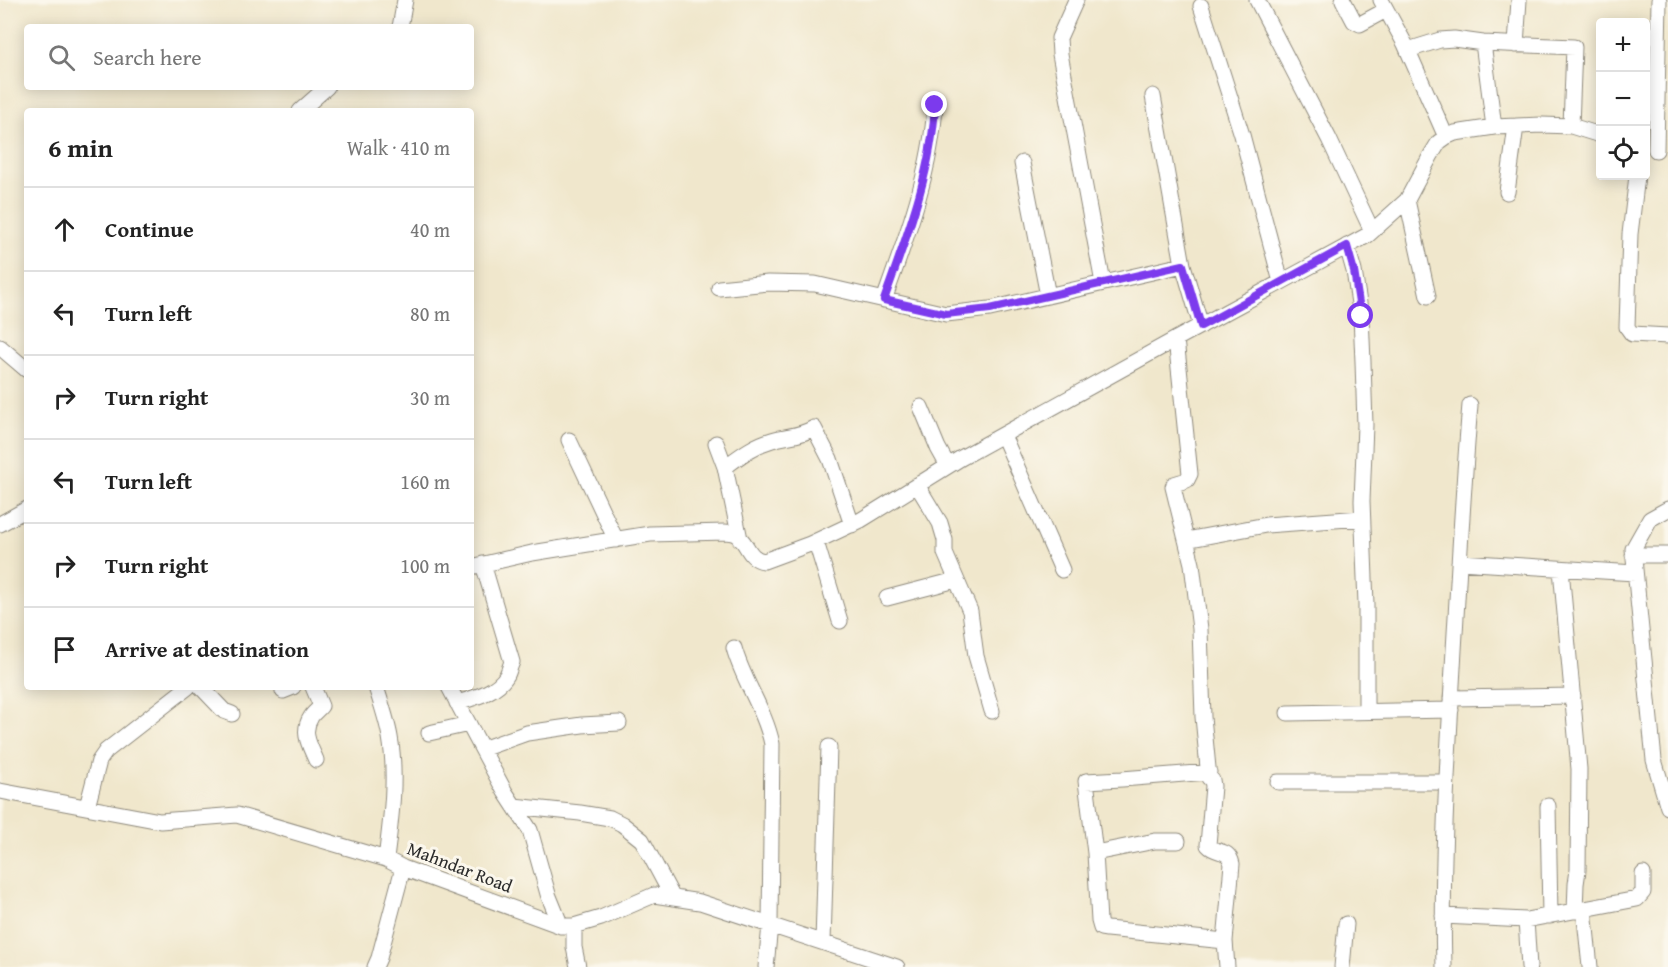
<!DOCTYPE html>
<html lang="en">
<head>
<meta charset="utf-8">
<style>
  :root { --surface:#fff; --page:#f2f2f2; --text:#222; --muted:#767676; --line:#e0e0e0 }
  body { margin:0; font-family:"Gentium Book Plus",serif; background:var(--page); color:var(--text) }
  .controls { position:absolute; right:18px; top:18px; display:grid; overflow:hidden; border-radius:6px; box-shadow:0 3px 15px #0003 }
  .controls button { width:54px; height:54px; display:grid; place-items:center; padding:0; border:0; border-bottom:2px solid var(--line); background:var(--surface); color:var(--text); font:30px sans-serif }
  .stop { position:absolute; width:18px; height:18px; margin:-14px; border:4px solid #7c3aed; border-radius:50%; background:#fff }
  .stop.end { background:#7c3aed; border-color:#fff; box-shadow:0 2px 6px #0008 }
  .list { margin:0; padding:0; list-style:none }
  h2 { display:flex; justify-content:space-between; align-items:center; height:78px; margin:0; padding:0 24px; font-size:26px }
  h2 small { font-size:20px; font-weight:400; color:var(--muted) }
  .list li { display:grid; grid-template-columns:39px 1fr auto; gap:18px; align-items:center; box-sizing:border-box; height:84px; padding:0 24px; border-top:2px solid var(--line) }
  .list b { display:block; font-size:22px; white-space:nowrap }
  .list em { font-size:20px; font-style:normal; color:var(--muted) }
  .icon { flex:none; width:33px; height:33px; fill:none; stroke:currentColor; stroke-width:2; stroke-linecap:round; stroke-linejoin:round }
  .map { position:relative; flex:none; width:1668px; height:967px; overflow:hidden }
  .search { position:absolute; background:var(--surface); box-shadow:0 3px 15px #0003; left:24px; top:24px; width:450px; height:66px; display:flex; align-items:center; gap:15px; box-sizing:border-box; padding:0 21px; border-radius:6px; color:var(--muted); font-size:22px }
  .panel { position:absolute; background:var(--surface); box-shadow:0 3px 15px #0003; left:24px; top:108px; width:450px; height:582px; border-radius:6px }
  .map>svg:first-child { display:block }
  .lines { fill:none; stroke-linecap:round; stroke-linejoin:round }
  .minor-casing { stroke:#8e897c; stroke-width:17 }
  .minor { stroke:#fff; stroke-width:15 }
  .route { stroke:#7c3aed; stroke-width:8 }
  .labels { text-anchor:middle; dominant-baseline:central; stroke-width:6; stroke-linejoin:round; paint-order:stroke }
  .street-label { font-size:18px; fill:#2b2b2b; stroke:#fbf7ec }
</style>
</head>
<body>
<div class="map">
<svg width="1668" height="967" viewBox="0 0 1668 967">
  <rect width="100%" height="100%" fill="#fbf7ec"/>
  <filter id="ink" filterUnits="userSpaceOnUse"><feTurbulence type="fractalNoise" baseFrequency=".0167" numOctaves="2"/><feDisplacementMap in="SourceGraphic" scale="12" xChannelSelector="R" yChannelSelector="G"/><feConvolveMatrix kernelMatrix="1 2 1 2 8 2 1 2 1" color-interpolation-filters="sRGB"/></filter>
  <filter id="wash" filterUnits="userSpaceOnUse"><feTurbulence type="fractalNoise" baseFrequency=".008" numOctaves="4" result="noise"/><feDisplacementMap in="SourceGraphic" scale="24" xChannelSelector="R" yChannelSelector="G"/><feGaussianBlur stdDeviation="1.35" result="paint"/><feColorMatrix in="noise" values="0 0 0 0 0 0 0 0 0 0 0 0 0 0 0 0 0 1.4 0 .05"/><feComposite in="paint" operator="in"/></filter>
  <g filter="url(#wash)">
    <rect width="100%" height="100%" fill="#f0e7cc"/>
  </g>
  <g filter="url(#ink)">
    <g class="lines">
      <g class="minor-casing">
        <path id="minor" d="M 1076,0 L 1059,38 L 1060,54 L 1103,283
          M 1257,0 L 1329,139 L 1372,231
          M 1343,0 L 1354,21 L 1360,24 L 1386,10
          M 1381,0 L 1405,44 L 1446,137
          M 1201,6 L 1242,135 L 1281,282
          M 400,27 L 405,0
          M 1483,43 L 1494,127
          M 1516,45 L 1519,0
          M 1408,50 L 1440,40 L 1454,39 L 1483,43 L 1574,47 L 1571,126
          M 1153,96 L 1183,265 L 1201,326
          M 300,111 L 327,87
          M 1656,150 L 1659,0
          M 1022,163 L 1048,296
          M 1637,176 L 1630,234 L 1627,327 L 1632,334 L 1668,336
          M 1507,192 L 1516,126
          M 1407,200 L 1428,296
          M 1347,246 L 1354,271 L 1361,316 L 1363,362 L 1365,425 L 1362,501 L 1366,604 L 1366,712
          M 719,288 L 768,283 L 815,284 L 946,314 L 990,309 L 1183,265
          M 884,300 C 906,238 931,172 935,106
          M 1176,339 L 1190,474 L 1187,480 L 1174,484 L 1173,487 L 1192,564 L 1200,629 L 1203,717 L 1209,778 L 1212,780 L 1213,786 L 1208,845 C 1217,855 1228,847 1232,864 L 1225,941 L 1227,967
          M 0,347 L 27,370
          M 921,407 L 938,448 L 948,466
          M 1003,435 L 1062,570
          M 569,440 L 616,540
          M 716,443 L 725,467 L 740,539
          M 725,467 C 740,456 754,445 772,440 C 789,435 798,437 814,428 L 830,459 L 852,525
          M 917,485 L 940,523 L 945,540 L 945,553 L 970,611 L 976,656 L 992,711
          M 1668,509 L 1650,519 L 1633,549 L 1654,760 L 1668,807
          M 0,524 L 27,509
          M 1186,540 L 1266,525 L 1362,518
          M 816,542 L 840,621
          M 1633,555 L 1668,555
          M 1459,562 L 1635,573
          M 471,567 L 532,553 L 650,534 L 725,532 C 727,532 734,533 735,534 C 748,541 747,559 764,561 L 810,544 L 861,520 L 961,458 L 1176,339 L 1368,235 L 1407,200 L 1431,155 L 1439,142 L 1446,137 L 1455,133 L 1494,127 L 1542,125 L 1571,126 L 1600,135
          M 1561,569 L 1579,769 L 1578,870 L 1576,884 L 1575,911
          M 887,598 L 956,580
          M 734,648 C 743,681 765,710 772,744 L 770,925 L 766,967
          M 201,687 L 224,711 L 232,714
          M 313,687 L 321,706 C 318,710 313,713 311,717 C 301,732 310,746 316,760
          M 376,687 C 381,703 387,720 390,737 C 397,777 391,819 386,859
          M 449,687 L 505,792 L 530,830 L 548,894 L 561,926
          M 283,691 L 293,687
          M 1451,698 L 1573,696
          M 457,703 C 474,698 497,692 507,675 C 509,671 510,666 512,662 L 483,564
          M 1288,713 L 1451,710
          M 429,733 L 469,724
          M 482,749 L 527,733 L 582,725 L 619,723
          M 1209,772 L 1122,779 L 1086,781 L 1095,853 L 1099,921 L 1101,928 L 1107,929 L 1225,941
          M 1278,782 L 1446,782
          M 0,791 L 160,821 L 237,815 L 386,859 L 403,868 L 561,926 L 574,926 L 601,918 L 654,895 L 700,902 L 897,967
          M 514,806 L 580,813 L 610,818 L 622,824 L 642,840 L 673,898
          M 1548,806 L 1550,916
          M 87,807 L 99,761 L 106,751 L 188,687
          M 1095,853 L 1155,841 L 1178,841
          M 1584,909 L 1590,967
          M 1443,916 L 1526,920 L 1637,899 L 1643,892 L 1643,874
          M 1526,920 L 1529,967
          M 574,926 L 574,947 L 578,967
          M 823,942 L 829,747
          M 375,967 L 379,958 L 403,868
          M 1342,967 L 1346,924
          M 1444,967 C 1441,861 1448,755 1454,650 C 1459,568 1463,487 1470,405"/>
      </g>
      <use href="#minor" class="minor"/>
    </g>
  </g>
  <g class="lines" filter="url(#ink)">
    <path class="route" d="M 935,105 C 932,172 906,238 884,300 L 946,314 L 990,309 L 1183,265 L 1201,326 L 1347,246 L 1354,271 L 1361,316"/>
  </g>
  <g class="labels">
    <g class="street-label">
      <text transform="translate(460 867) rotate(21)">Mahndar Road</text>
    </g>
  </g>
</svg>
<div class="controls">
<button>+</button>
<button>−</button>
<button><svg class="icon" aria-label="locate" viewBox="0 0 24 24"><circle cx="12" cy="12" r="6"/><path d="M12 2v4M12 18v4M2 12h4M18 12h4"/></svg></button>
</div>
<div class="stop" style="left:1361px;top:316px"></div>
<div class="stop end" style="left:935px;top:105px"></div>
<div class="search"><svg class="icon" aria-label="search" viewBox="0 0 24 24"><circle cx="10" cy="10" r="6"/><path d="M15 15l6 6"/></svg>Search here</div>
<section class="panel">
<h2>6 min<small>Walk · 410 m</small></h2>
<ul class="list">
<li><svg class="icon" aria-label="ahead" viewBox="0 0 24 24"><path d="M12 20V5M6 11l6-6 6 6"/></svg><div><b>Continue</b></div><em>40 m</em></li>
<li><svg class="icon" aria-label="left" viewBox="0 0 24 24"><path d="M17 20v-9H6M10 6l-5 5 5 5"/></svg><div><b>Turn left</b></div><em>80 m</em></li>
<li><svg class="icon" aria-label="right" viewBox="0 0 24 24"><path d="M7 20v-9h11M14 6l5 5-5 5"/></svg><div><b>Turn right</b></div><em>30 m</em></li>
<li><svg class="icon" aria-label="left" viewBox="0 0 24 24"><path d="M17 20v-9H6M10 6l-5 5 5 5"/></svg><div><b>Turn left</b></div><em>160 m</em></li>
<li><svg class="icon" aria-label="right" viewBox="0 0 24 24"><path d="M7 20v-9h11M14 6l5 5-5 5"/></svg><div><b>Turn right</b></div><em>100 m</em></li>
<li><svg class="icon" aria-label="arrive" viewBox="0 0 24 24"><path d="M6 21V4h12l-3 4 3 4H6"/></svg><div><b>Arrive at destination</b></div></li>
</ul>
</section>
</div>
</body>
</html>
